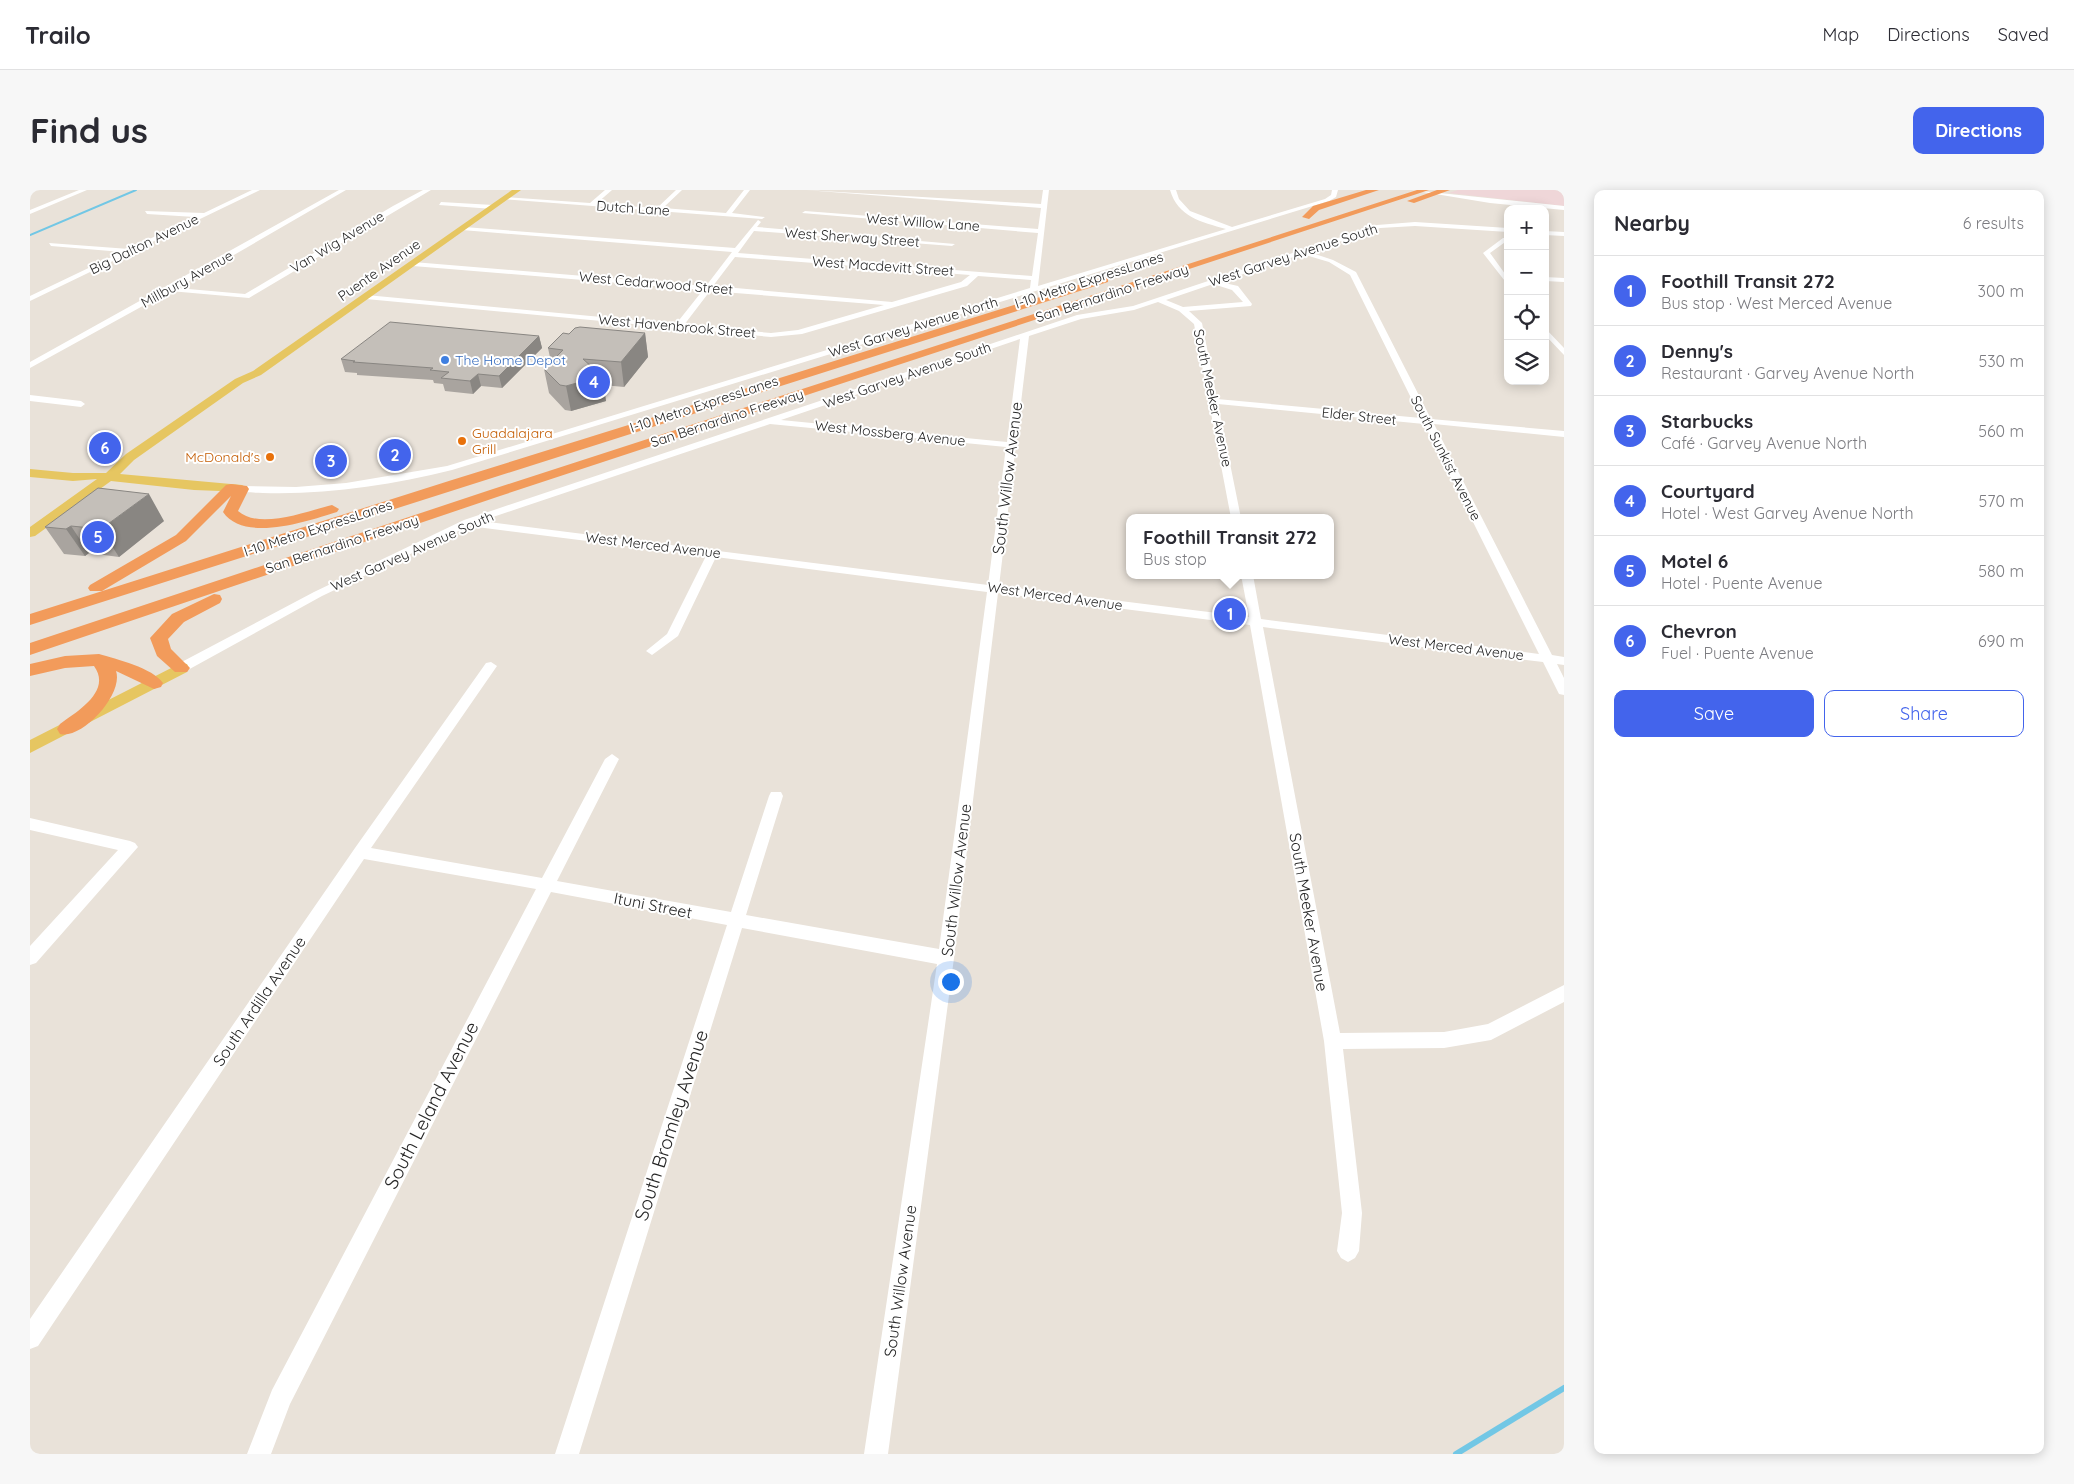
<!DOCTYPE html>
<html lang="en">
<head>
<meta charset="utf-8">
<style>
  :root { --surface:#fff; --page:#f7f7f7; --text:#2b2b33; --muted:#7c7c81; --line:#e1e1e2; --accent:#4364ec }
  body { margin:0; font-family:Quicksand,sans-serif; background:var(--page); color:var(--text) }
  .controls { position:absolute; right:15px; top:15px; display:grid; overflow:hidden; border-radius:10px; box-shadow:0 2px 12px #0003 }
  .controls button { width:45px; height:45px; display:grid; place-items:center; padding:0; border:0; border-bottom:1px solid var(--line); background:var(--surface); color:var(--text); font:25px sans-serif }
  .you { position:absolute; left:920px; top:791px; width:18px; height:18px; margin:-12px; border:4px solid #fff; border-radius:50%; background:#1a73e8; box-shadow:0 0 0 8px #1a73e833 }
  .badge { display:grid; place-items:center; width:32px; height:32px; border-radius:50%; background:var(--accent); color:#fff; font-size:16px; font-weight:700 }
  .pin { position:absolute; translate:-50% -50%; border:2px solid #fff; box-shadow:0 1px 5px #0006 }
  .popup { position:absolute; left:1096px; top:324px; width:208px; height:65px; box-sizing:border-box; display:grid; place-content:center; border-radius:10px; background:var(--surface); filter:drop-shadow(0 1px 4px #0005); font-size:16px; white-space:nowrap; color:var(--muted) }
  .popup b { font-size:19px; color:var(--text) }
  .popup::after { content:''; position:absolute; left:50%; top:100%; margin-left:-10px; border:10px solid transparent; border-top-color:var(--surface) }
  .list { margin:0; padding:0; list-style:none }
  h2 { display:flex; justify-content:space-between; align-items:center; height:65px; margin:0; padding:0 20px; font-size:21px }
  h2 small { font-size:16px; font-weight:400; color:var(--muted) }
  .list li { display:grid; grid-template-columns:32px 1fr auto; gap:15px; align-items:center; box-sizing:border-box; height:70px; padding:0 20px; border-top:1px solid var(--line) }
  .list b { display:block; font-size:19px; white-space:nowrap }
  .list p { margin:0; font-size:16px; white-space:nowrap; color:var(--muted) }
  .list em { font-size:16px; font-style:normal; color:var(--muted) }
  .actions { display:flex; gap:10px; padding:15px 20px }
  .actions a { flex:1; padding:11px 0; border:1px solid var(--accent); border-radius:10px; text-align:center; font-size:18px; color:var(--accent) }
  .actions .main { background:var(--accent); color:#fff }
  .icon { flex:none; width:28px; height:28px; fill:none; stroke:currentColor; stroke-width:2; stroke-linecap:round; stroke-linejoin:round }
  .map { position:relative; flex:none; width:1534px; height:1264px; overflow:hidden; border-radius:10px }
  header { display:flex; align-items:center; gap:30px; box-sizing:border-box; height:70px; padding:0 25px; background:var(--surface); border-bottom:1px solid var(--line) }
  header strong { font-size:24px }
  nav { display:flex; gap:28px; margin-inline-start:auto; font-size:18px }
  .intro { display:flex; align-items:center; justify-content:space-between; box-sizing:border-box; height:120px; padding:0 30px }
  h1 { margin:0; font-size:35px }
  .button { padding:12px 22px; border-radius:10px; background:var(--accent); color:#fff; font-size:18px; font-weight:700 }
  main { display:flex; gap:30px; padding:0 30px }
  aside { flex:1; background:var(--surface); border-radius:10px; box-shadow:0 2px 12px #0003 }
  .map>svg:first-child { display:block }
  .medical { fill:#efd6d8 }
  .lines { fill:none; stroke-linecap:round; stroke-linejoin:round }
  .stream-far1 { stroke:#72c7e5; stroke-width:2 }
  .stream { stroke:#72c7e5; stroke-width:6 }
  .minor { fill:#fff; fill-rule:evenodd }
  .major { fill:#e6c661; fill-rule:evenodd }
  .highway { fill:#f29b5b; fill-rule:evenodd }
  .wall { fill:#a9a49f }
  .shaded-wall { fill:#898682 }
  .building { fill:#c4bfb9; stroke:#898682 }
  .shop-dot { fill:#3f7fe0; stroke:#fff; stroke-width:2 }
  .food-dot { fill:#e8710a; stroke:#fff; stroke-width:2 }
  .labels { text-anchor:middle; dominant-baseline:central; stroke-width:4; stroke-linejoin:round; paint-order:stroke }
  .far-street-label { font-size:14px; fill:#272727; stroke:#fff }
  .far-shop-label { font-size:14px; fill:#366cbe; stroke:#fff; text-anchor:start }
  .far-food-label { font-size:14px; fill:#c56008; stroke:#fff; text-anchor:start }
  .street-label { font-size:16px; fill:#272727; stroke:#fff }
  .near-street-label { font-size:19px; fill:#272727; stroke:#fff }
</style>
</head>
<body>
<header>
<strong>Trailo</strong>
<nav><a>Map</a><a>Directions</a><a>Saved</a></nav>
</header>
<div class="intro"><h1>Find us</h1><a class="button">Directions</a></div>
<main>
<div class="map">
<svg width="1534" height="1264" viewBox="0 0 1534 1264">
  <rect width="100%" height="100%" fill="#e9e2d9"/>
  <path class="medical" d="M 1428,0 L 1534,0 L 1534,16 L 1419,3 Z"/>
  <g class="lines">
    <path class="stream-far1" d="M 0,45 L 106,0"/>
    <path class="stream" d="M 1426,1264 L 1534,1198"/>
    <path class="minor" d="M 49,0 L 57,0 L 0,24 L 0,20 Z
      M 222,0 L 230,0 L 0,111 L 0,106 L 92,62 L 21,56 L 19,53 L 99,59 L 165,27 L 117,24 L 115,21 L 174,23 Z
      M 309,0 L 316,0 L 147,98 L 215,104 L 363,16 L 393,0 L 401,0 L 219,108 L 140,101 L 0,178 L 0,172 Z
      M 575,0 L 582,0 L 566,14 L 627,18 L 646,0 L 652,0 L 633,18 L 696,23 L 714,0 L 720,0 L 702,23 L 735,27 L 732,29 L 472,9 L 475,7 L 560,13 Z
      M 775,0 L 1011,14 L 1013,0 L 1019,0 L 1008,96 L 1196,39 C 1171,32 1148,27 1140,0 L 1146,0 L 1149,9 L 1160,21 L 1202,37 L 1295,9 L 1301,5 L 1302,0 L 1308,0 L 1306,7 L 1299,11 L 422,280 C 361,295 296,305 233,303 C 225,302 213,304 207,299 L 212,296 L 266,297 L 316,293 L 417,276 L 1000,98 L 1001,90 L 948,86 L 937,96 L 772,144 L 741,147 L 336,109 L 332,107 L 336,105 L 646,134 L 673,100 L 383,76 L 380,74 L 383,72 L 676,96 L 702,62 L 432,40 L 434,37 L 705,58 L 728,30 L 731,32 L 727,37 L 925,54 L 922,56 L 724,41 L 708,63 L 1002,86 L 1008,43 L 772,23 L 775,21 L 1008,39 L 1011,18 ZM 705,67 L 940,85 L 931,92 L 862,112 L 683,96 ZM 680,101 L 854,115 L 768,140 L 741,143 L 654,135 Z
      M 1381,0 L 1534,16 L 1534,20 L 1460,13 Z
      M 411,12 L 463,15 L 466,17 L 463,19 L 409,15 Z
      M 1385,32 L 1478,38 L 1478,42 L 1385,36 L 1350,38 L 1279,62 L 1303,70 L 1326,82 L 1401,229 L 1534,241 L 1534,247 L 1404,234 L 1522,465 L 1534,467 L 1534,475 L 1527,474 L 1534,488 L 1534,505 L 1529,504 L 1513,472 L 1233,437 L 1310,843 L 1414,842 L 1458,834 L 1534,795 L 1534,812 L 1461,850 L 1414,858 L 1313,859 L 1332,1023 L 1329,1061 L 1325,1068 L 1318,1072 L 1311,1068 L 1307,1061 L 1312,1023 L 1294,851 L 1220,435 L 968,403 L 924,768 L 858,1264 L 834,1264 L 907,774 L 712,738 L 549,1264 L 525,1264 L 697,735 L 521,702 L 260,1214 L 241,1264 L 217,1264 L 242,1200 L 506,699 L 334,669 L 8,1156 L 0,1159 L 0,1129 L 325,658 L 456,473 L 461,472 L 467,476 L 341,658 L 512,688 L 575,569 L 582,564 L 589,569 L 527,691 L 701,722 L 739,606 L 741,602 L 751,602 L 753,606 L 716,725 L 909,759 L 957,402 L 686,367 L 648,446 L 622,465 L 616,461 L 637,444 L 676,366 L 439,336 L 292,406 L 156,481 L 146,481 L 145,478 L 146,475 L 284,402 L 434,330 L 1047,125 L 1103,116 L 1347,35 ZM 1272,64 L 1299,72 L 1320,85 L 1391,228 L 1187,209 L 1172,133 L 1159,121 L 1221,116 L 1222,114 L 1208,96 L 1190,92 ZM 1183,94 L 1202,100 L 1213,112 L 1153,117 L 1136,110 ZM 1128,112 L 1149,121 L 1164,134 L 1201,328 L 1211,328 L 1188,214 L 1394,234 L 1509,464 L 1231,429 L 1223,385 L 1211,385 L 1219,427 L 969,396 L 999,146 L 1051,129 L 1104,120 ZM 990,149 L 977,252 L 751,230 ZM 740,234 L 976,257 L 958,395 L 451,331 Z
      M 1515,41 L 1534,42 L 1534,46 L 1515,45 Z
      M 1473,48 L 1477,48 L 1478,50 L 1460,63 L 1478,88 L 1478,95 L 1453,63 Z
      M 1515,87 L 1534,88 L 1534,92 L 1515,91 Z
      M 1515,138 L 1534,158 L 1534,165 L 1515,145 Z
      M 0,205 L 51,211 L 55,214 L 51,217 L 0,211 Z
      M 0,628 L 100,651 L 105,653 L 108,657 L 6,773 L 0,775 L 0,756 L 88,660 L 0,640 Z"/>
    <path class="major" d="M 482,0 L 491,0 L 231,185 L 213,193 L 104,270 L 90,284 L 212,295 L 218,299 L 217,302 L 164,300 L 81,291 L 5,346 L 0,347 L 0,337 L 67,289 L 43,291 L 0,287 L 0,279 L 43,283 L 76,283 L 96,264 L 205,189 L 223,181 Z
      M 151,473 L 157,474 L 159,478 L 157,482 L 0,563 L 0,550 Z"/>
    <path class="highway" d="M 1336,0 L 1349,0 L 1289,20 L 1279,29 L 1272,27 L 1283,16 Z
      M 1387,0 L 1399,0 L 470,306 L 0,465 L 0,453 L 460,300 Z
      M 1407,0 L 1420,0 L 1384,13 L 1377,11 Z
      M 1074,87 L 1078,88 L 1078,92 L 0,435 L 0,424 L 422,290 Z
      M 201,294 L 217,296 L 219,299 L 208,321 C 229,340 278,321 302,315 L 309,319 L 307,322 C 278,331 214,353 193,322 L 201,306 L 156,351 L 72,401 L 60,401 L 58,398 L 60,395 L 146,345 L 196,295 Z
      M 184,404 L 190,405 L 192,409 L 190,413 L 154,432 L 138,449 L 141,459 L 160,478 L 157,482 L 145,482 L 127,466 L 120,448 L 142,424 Z
      M 69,464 C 86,469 123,478 133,493 L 131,497 L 124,499 L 86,481 C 94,504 52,550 30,544 L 27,539 L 30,534 C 48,521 82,501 64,476 L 35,478 L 0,486 L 0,474 L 35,466 Z"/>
  </g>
  <path class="wall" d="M 615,143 L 618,167 L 594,197 L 573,195 L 576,211 L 541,221 L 535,220 L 519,203 L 514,179 L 521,172 L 518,158 L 539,144 Z
    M 509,146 L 512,158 L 472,198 L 451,196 L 443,204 L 415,201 L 413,194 L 404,193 L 403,190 L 327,185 L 327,183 L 315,182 L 311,169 Z
    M 134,331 L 89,367 L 59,363 L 55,366 L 34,364 L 15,337 Z"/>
  <path class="shaded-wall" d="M 615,143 L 618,167 L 594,197 L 591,172 Z
    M 509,146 L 512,158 L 472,198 L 469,186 Z
    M 448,184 L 451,196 L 443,204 L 440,191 Z
    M 572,186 L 576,211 L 541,221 L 536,196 Z
    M 119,304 L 134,331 L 89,367 L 71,339 Z
    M 41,336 L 59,363 L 55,366 L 36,339 Z"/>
  <path class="building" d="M 360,132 L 509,146 L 469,186 L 448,184 L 440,191 L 411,188 L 419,182 L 400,180 L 403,178 L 323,172 L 325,171 L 311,169 Z
    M 550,137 L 615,143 L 591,172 L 553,169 L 572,186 L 536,196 L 530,195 L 514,179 L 533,160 L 518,158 L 533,143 L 539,144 L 545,138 Z
    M 68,298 L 119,304 L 71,339 L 41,336 L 36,339 L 15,337 Z"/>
  <circle class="shop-dot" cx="415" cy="170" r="5"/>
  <g class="food-dot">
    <circle cx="432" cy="251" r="5"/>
    <circle cx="240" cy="267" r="5"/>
  </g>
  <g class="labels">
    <g class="far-street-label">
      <text transform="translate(603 18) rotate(4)">Dutch Lane</text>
      <text transform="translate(893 32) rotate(4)">West Willow Lane</text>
      <text transform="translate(822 47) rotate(4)">West Sherway Street</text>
      <text transform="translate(307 52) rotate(-31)">Van Wig Avenue</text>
      <text transform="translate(114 54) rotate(-26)">Big Dalton Avenue</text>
      <text transform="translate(1263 65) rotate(-18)">West Garvey Avenue South</text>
      <text transform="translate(853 76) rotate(4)">West Macdevitt Street</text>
      <text transform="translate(349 80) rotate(-35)">Puente Avenue</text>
      <text transform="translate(157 89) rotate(-29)">Millbury Avenue</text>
      <text transform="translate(1059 90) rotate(-18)">I-10 Metro ExpressLanes</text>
      <text transform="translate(626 93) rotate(5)">West Cedarwood Street</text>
      <text transform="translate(1082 103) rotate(-18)">San Bernardino Freeway</text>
      <text transform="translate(647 136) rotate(5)">West Havenbrook Street</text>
      <text transform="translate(883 137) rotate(-17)">West Garvey Avenue North</text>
      <text transform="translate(877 185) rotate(-19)">West Garvey Avenue South</text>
      <text transform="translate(1183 208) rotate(78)">South Meeker Avenue</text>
      <text transform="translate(674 214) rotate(-18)">I-10 Metro ExpressLanes</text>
      <text transform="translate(1329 226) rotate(6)">Elder Street</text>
      <text transform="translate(697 228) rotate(-18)">San Bernardino Freeway</text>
      <text transform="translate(860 243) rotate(6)">West Mossberg Avenue</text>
      <text transform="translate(1416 268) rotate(63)">South Sunkist Avenue</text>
      <text transform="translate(288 338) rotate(-18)">I-10 Metro ExpressLanes</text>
      <text transform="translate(312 354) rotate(-18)">San Bernardino Freeway</text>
      <text transform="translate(623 355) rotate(7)">West Merced Avenue</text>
      <text transform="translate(382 361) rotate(-24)">West Garvey Avenue South</text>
      <text transform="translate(1025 406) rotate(8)">West Merced Avenue</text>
      <text transform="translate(1426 457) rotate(7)">West Merced Avenue</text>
    </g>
    <g class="far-shop-label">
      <text x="425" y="170">The Home Depot</text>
    </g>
    <g class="far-food-label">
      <text x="442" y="243">Guadalajara<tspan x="442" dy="16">Grill</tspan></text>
      <text x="230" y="267" text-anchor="end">McDonald's</text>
    </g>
    <g class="street-label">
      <text transform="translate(977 288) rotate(-83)">South Willow Avenue</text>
      <text transform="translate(926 690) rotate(-83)">South Willow Avenue</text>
      <text transform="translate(623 715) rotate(11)">Ituni Street</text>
      <text transform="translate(1279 722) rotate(80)">South Meeker Avenue</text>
      <text transform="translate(229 811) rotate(-56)">South Ardilla Avenue</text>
      <text transform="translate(870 1091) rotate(-82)">South Willow Avenue</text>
    </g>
    <g class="near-street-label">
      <text transform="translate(401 915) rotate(-63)">South Leland Avenue</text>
      <text transform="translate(641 935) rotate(-72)">South Bromley Avenue</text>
    </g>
  </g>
</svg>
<div class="controls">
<button>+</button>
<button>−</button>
<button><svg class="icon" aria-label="locate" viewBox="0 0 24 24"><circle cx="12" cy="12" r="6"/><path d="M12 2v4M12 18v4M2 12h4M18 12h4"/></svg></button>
<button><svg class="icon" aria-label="layers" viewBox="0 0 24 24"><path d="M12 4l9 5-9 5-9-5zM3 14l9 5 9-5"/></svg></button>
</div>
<div class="you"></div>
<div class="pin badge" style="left:1200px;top:424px">1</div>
<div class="popup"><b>Foothill Transit 272</b>Bus stop</div>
<div class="pin badge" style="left:365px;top:265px">2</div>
<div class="pin badge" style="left:301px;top:271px">3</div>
<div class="pin badge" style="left:564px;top:192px">4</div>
<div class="pin badge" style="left:68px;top:347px">5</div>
<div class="pin badge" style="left:75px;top:258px">6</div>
</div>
<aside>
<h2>Nearby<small>6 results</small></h2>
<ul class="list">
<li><span class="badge">1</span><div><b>Foothill Transit 272</b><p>Bus stop · West Merced Avenue</p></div><em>300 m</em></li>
<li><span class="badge">2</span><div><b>Denny's</b><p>Restaurant · Garvey Avenue North</p></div><em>530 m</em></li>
<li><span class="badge">3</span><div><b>Starbucks</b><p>Café · Garvey Avenue North</p></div><em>560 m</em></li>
<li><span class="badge">4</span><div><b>Courtyard</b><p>Hotel · West Garvey Avenue North</p></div><em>570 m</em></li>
<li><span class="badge">5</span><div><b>Motel 6</b><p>Hotel · Puente Avenue</p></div><em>580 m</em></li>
<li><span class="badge">6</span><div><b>Chevron</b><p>Fuel · Puente Avenue</p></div><em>690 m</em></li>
</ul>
<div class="actions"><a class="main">Save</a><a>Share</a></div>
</aside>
</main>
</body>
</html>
